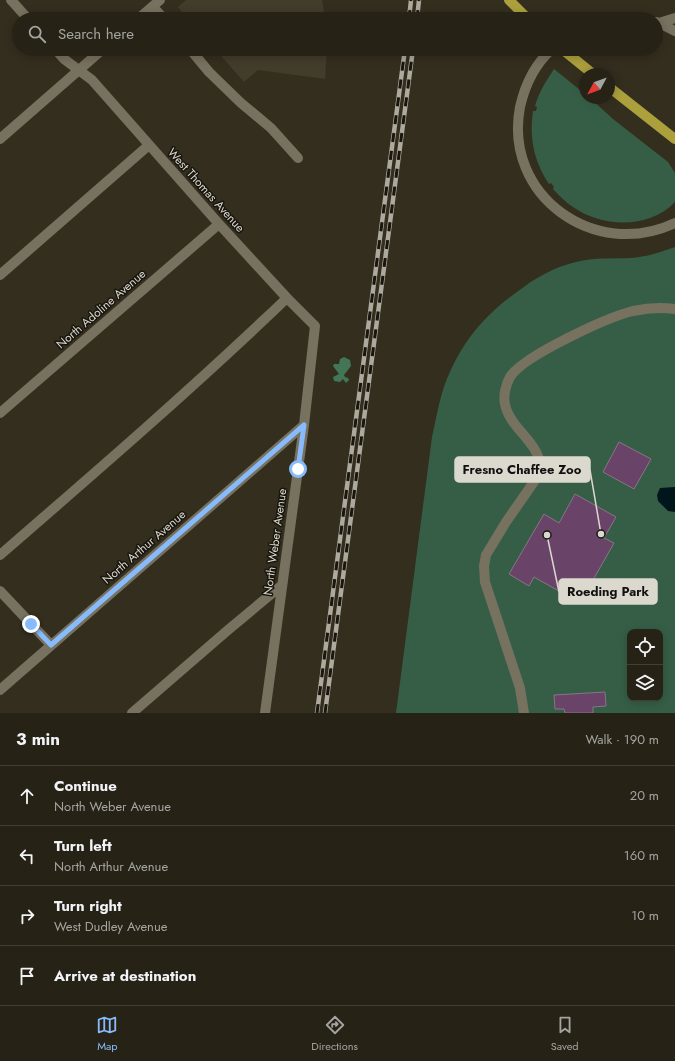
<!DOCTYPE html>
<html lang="en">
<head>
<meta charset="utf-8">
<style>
  :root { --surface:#272216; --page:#332f23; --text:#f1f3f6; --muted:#a4a4a1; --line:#433f35; --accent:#87bbfb }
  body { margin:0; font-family:Jost,sans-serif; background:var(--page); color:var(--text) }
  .controls { position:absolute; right:12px; bottom:12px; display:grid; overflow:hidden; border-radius:8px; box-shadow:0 2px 10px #0003 }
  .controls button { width:36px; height:36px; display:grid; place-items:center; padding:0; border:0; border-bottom:1px solid var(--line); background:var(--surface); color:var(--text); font:20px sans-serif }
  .compass { position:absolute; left:579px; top:68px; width:36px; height:36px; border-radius:50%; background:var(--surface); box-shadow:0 2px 10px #0003; rotate:229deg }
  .stop { position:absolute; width:12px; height:12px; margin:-9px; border:3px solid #87bbfb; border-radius:50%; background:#fff }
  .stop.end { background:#87bbfb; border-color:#fff; box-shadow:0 1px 4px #0008 }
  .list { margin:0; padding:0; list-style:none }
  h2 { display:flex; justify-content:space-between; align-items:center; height:52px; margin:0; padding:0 16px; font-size:17px }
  h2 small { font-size:13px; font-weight:400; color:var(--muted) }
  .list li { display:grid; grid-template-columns:26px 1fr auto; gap:12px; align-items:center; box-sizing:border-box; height:60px; padding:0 16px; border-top:1px solid var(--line) }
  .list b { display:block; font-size:15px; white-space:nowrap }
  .list p { margin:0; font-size:13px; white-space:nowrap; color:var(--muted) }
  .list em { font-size:13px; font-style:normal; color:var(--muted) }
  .icon { flex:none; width:22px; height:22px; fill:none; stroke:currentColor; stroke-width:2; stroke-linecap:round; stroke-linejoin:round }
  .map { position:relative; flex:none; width:675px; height:713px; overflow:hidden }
  .search { position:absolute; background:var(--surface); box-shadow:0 2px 10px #0003; left:12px; right:12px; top:12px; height:44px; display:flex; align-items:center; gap:10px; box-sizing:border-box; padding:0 14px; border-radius:22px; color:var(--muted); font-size:15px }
  .sheet { height:292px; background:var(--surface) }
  nav { display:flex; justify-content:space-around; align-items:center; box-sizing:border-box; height:56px; border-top:1px solid var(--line); background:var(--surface); font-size:11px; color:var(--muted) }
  nav a { display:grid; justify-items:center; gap:2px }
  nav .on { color:var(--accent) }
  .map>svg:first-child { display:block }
  .commercial { fill:#423c2b }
  .green { fill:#365e46; fill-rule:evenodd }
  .forest { fill:#427657 }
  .water { fill:#01161a }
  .building { fill:#694468; stroke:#867685 }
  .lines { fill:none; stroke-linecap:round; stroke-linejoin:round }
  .minor { stroke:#77715f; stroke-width:10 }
  .major { stroke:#aca03d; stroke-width:10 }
  .rail-casing { stroke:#ada99d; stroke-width:4.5 }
  .rail { stroke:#19160f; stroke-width:3; stroke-dasharray:9; stroke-linecap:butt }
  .route { stroke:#87bbfb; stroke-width:5 }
  .labels { text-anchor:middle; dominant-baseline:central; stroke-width:3; stroke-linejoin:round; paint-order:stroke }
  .street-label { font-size:12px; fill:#dbd8ce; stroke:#19160f }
  .leader { fill:none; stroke:#dbd8ce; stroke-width:1.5 }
  .callout-dot { fill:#dbd8ce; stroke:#19160f; stroke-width:1.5 }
  .callout { fill:#dbd8ce; stroke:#dbd8ce; stroke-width:1.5 }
  .callout-label { font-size:13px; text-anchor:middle; font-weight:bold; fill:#111 }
</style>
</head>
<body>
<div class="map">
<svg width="675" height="713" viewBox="0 0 675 713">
  <rect width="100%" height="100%" fill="#342e1e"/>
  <path class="commercial" d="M 186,0 L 322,0 L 325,19 L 188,19 L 178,7 Z
    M 215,49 L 327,49 L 325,79 L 258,70 L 244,82 Z"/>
  <path class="green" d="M 554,69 L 585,94 L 585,98 L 590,98 L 613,119 L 668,162 L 675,173 L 675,202 C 649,229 603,228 573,207 C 565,202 559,195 553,189 L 554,187 L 551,183 L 549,184 C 534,162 529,138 533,111 L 536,111 L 537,107 L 535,106 C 539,92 546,81 554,69 Z
    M 675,247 L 675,713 L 396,713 L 432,437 C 435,423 438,407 442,393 C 456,350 480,318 517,292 C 535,278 554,267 576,262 C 594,257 613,259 631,258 C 646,257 661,252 675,247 ZM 630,632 L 660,632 L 660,698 L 630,698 Z"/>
  <path class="forest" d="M 344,357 L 350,360 L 351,366 L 344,375 L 345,377 L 348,378 L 349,380 L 346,383 L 343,379 L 340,382 L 334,381 L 333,377 L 339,374 L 333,366 L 334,364 L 339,364 L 340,359 Z"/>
  <path class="water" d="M 675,487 L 675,512 L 668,511 L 658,501 L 657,495 L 660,488 Z"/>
  <path class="building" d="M 619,442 L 651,459 L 634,489 L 603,472 Z
    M 575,494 L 616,517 L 604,538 L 614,543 L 580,603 L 534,577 L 529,586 L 509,574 L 544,514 L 559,523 Z
    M 605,692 L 606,706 L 593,707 L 593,713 L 565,713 L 564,709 L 555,709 L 554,695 Z"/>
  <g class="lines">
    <path class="minor" d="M 11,0 L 28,19
      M 153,7 L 164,19
      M 138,19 L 160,0
      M 656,22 L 659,23 L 675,31
      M 659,23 L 675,18
      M 55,49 L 64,59 L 92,80 L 219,224 L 287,298 L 315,326 L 304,425 L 265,713
      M 190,49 L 209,72 L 241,103 L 271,128 L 298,158
      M 552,49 C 535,64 525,85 520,107 C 503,196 595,261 675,223
      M 0,139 L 103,49
      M 0,275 L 149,145
      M 0,413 L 219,224
      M 0,555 C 97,471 194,387 287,298
      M 0,591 L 51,645
      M 0,690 L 304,425
      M 132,713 L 228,630 L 282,585
      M 524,713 L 520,688 L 485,582 L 484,566 L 486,555 L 506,522 L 538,476 C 539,472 540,467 540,464 C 537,441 509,427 505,404 C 503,396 506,384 510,377 C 523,356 608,317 633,311 C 647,308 660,307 675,309"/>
    <path class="major" d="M 509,0 L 528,19
      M 562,49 L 593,74
      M 609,87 L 675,139"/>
    <g class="rail-casing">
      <path id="rail" d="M 409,19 L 411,0
        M 417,19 L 419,0
        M 317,713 L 405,49
        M 325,713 L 413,49"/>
    </g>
    <use href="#rail" class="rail"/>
  </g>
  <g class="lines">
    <path class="route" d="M 31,624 L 51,645 L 304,425 L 298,469"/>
  </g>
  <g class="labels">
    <g class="street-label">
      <text transform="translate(206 190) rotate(48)">West Thomas Avenue</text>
      <text transform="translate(101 309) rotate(-41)">North Adoline Avenue</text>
      <text transform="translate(275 542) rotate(-82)">North Weber Avenue</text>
      <text transform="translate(144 547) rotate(-41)">North Arthur Avenue</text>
    </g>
  </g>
  <path class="leader" d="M601 534L590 470M547 535L559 592"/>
  <g class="callout-dot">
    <circle cx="601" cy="534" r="4"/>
    <circle cx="547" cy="535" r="4"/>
  </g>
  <g class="callout">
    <rect x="455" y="457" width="135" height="25" rx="4"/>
    <rect x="559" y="579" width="98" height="25" rx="4"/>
  </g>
  <g class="callout-label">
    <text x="522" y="474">Fresno Chaffee Zoo</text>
    <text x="608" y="596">Roeding Park</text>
  </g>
</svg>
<div class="controls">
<button><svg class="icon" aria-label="locate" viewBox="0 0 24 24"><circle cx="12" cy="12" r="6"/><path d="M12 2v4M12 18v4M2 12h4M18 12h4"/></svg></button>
<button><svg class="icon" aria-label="layers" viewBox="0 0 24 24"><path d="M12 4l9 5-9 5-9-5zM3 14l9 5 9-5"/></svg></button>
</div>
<svg class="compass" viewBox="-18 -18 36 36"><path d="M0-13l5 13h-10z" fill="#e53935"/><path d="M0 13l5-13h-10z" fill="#a4a4a1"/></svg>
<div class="stop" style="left:298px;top:469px"></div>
<div class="stop end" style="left:31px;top:624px"></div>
<div class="search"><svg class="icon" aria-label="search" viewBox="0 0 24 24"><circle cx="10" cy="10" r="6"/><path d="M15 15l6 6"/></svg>Search here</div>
</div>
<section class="sheet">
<h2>3 min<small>Walk · 190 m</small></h2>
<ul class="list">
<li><svg class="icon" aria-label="ahead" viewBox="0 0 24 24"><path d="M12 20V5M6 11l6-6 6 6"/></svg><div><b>Continue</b><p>North Weber Avenue</p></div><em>20 m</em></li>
<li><svg class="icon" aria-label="left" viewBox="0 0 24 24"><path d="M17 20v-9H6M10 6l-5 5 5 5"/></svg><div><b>Turn left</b><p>North Arthur Avenue</p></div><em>160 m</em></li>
<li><svg class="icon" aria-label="right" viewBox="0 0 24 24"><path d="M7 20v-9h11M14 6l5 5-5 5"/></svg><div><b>Turn right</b><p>West Dudley Avenue</p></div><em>10 m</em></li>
<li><svg class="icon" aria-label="arrive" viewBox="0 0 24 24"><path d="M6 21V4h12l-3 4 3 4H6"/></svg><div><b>Arrive at destination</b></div></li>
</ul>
</section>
<nav>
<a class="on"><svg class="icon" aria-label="map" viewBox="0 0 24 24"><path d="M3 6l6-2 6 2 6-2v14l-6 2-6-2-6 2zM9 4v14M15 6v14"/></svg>Map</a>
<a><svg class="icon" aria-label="directions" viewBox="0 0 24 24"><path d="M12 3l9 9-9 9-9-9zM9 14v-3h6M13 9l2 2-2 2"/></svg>Directions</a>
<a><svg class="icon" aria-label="saved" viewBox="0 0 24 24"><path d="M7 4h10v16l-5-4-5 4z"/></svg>Saved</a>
</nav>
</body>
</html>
